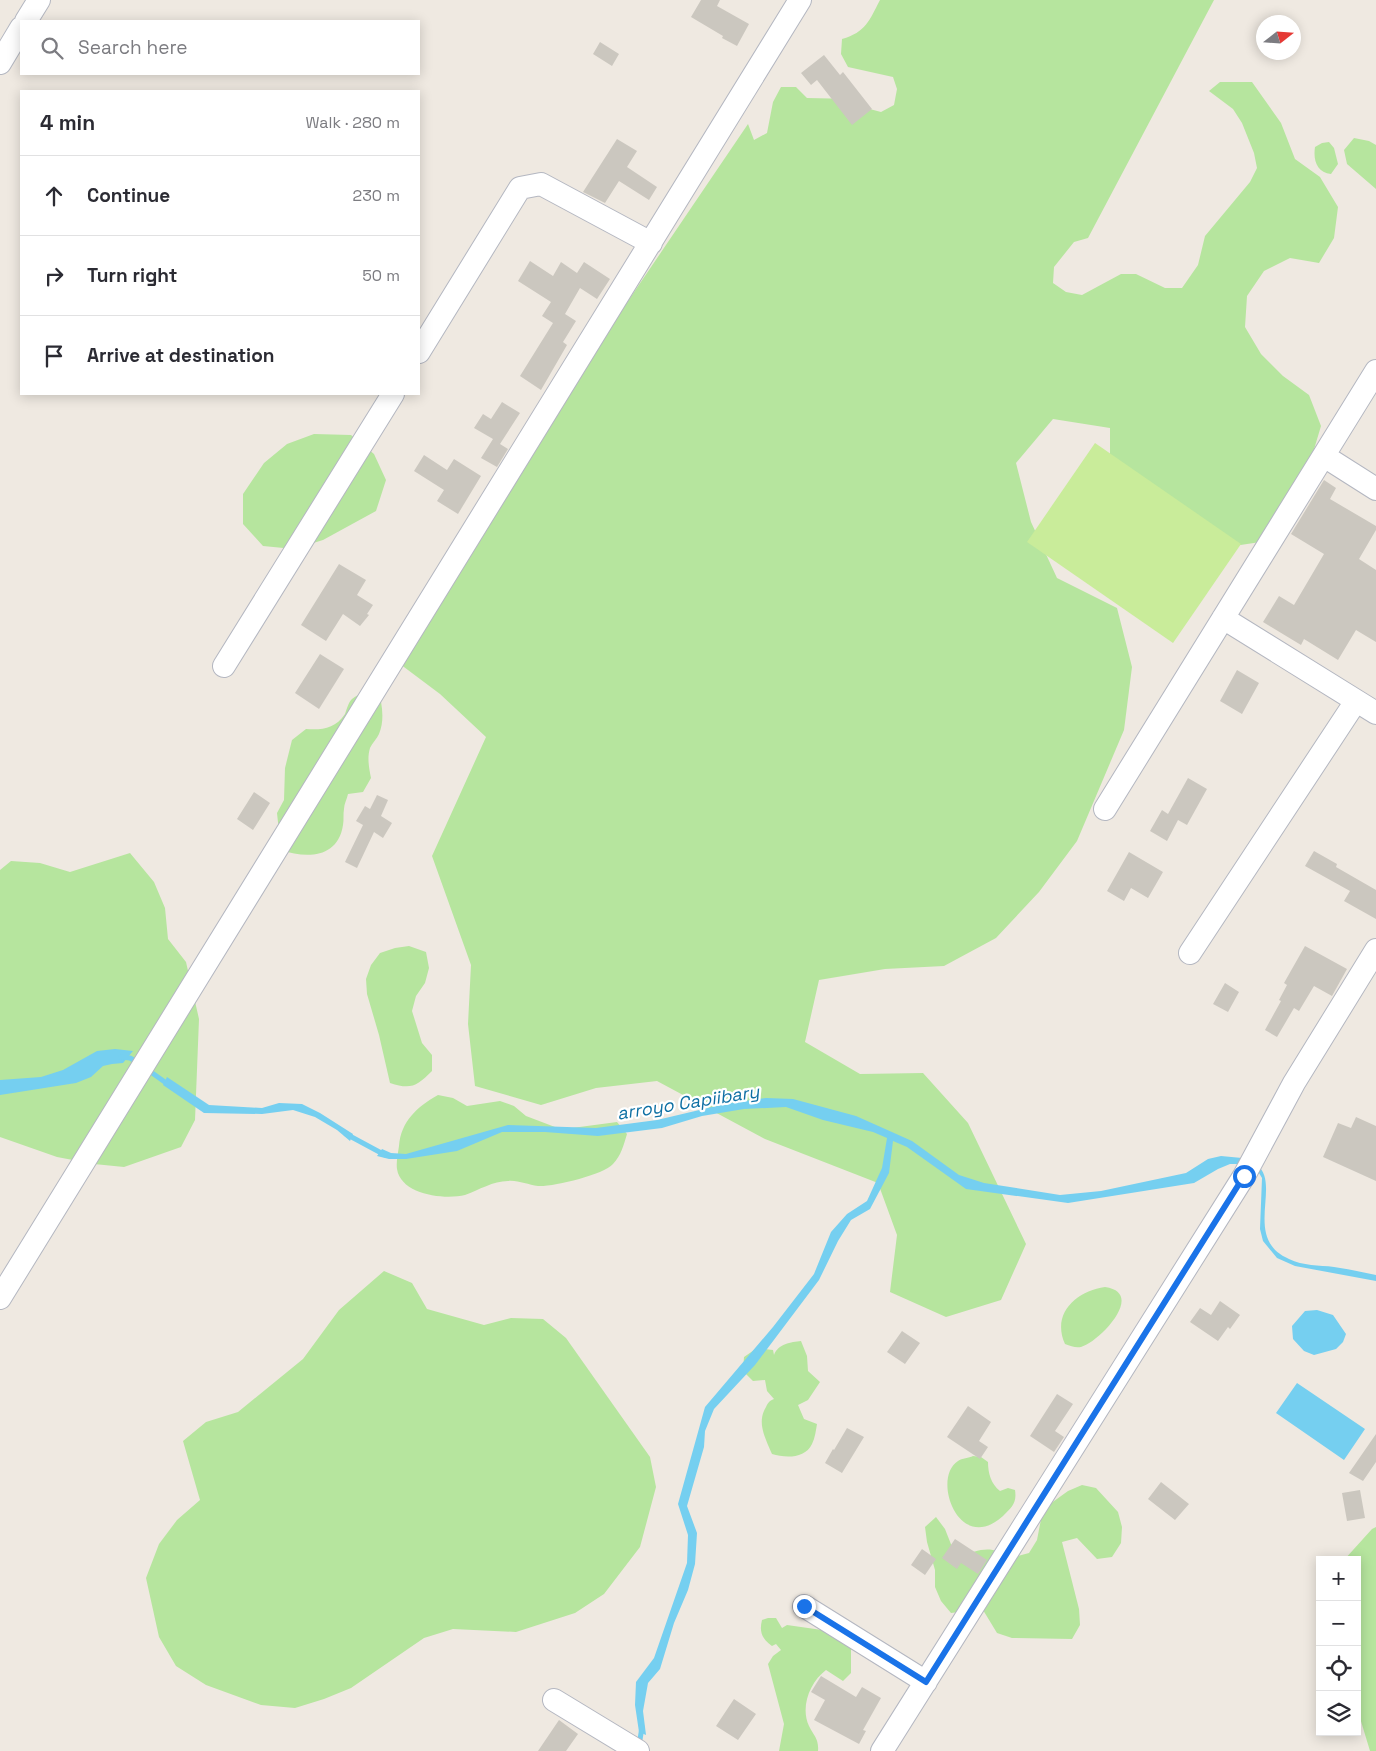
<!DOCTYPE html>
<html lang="en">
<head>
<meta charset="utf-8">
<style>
  :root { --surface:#fff; --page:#f2f2f3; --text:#2b2b33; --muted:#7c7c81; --line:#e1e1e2 }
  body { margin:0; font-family:"Space Grotesk",sans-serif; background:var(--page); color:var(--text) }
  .controls { position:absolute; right:15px; bottom:15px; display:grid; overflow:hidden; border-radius:0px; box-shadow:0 2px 12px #0003 }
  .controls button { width:45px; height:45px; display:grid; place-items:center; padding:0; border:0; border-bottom:1px solid var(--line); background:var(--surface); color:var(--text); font:25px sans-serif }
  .compass { position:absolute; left:1256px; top:15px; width:45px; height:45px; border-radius:50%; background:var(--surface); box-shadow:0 2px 12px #0003; rotate:73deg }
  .stop { position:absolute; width:15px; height:15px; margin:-11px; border:4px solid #1a73e8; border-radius:50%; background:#fff }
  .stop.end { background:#1a73e8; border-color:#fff; box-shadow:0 1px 5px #0008 }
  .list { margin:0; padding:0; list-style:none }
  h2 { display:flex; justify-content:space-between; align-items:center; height:65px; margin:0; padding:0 20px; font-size:21px }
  h2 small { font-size:16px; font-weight:400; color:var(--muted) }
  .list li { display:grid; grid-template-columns:32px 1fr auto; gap:15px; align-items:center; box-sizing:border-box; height:80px; padding:0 20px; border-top:1px solid var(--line) }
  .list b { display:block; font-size:19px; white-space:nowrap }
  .list em { font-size:16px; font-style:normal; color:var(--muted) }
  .icon { flex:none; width:28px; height:28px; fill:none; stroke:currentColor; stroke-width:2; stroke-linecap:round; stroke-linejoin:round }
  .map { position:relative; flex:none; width:1376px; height:1751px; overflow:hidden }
  .search { position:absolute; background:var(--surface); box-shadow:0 2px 12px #0003; left:20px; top:20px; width:400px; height:55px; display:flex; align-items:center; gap:12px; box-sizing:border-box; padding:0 18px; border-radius:0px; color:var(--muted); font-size:19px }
  .panel { position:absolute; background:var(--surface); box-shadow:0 2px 12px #0003; left:20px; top:90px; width:400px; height:305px; border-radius:0px }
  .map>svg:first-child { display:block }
  .green { fill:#b6e59e }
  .pitch { fill:#c9ec9a }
  .water { fill:#75cff0 }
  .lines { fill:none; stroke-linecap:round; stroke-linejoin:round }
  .stream { stroke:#75cff0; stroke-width:5 }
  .building { fill:#cbc7bf }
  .minor-casing { stroke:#b4b7c1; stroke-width:24 }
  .minor { stroke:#fff; stroke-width:22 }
  .route { stroke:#1a73e8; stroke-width:6 }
  .labels { text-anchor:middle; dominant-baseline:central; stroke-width:4.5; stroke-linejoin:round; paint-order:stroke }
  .water-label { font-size:18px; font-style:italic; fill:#0d6fa3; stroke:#fff }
</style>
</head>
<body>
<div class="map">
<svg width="1376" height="1751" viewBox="0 0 1376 1751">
  <rect width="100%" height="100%" fill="#efe9e1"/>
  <path class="green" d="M 880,0 L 1214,0 L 1088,238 L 1074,242 L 1054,267 L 1053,283 L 1066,292 L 1082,295 L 1121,274 L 1136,274 L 1165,288 L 1182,288 L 1198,265 L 1205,236 L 1250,182 L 1257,168 L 1254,153 L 1242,123 L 1233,109 L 1209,91 L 1220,82 L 1252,82 L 1281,123 L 1295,159 L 1320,177 L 1338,207 L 1334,238 L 1319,263 L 1290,258 L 1264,271 L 1247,296 L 1245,327 L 1261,354 L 1283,376 L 1309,395 L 1321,426 L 1303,486 L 1273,540 L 1214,549 L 1110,486 L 1110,428 L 1053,419 L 1016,463 L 1031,522 L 1057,578 L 1117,608 L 1132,667 L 1124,730 L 1077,841 L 1039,892 L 996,938 L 944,966 L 885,969 L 819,980 L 805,1042 L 860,1074 L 923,1073 L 968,1123 L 1026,1244 L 1001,1300 L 946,1317 L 890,1292 L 897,1235 L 878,1183 L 765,1139 L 657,1081 L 596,1088 L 541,1105 L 475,1086 L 468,1024 L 471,965 L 432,856 L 486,737 L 440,694 L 388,655 L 748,124 L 754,140 L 767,133 L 773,102 L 781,87 L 796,87 L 807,98 L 854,99 L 866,108 L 881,112 L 894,105 L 897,89 L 893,77 L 848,67 L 841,54 L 842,39 C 866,32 869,21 880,0 Z
    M 1354,138 L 1369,141 L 1376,145 L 1376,189 L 1347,164 L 1344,150 Z
    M 1329,142 L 1334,148 L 1338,164 L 1331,174 C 1317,172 1313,161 1315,147 L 1322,143 Z
    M 314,434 L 351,435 L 374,454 L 386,480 L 376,511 L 323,540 L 294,549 L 263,546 L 243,524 L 243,494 L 264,463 L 287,444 Z
    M 378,689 C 382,703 385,720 379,734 C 377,739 372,743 370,748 C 367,758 369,768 371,778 L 363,792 L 348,794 C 347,799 344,804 344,809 C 343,814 344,820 343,825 C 338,858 307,859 281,850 L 277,813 L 284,800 L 285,768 L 292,740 L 306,729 C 322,730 335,729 345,714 C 347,709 348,703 352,699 C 359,693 369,691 378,689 Z
    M 130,853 L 154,882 L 165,908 L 168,939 L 186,962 L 199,1019 L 195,1120 L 181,1147 L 124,1167 L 94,1164 L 57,1157 L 0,1137 L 0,870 L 11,861 L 40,863 L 70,872 Z
    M 409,946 L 426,952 L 429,968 L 425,983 L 416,996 L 412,1011 L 422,1043 L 432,1055 L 432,1071 C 417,1086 411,1090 390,1083 L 379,1035 L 367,994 L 366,979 L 371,965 L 380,953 L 395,948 Z
    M 438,1095 L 453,1098 L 467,1106 L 500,1101 L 514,1106 L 526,1116 L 555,1127 L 572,1128 L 617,1122 L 627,1134 C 624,1144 621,1156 613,1164 C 603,1175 553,1187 538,1186 C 528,1185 518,1180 508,1181 C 493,1181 479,1190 465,1195 C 445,1200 401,1195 397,1169 C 396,1162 398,1153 399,1146 C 401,1121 417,1107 438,1095 Z
    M 384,1271 L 412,1283 L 427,1309 L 484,1325 L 511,1318 L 543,1319 L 566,1338 L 650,1457 L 656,1487 L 640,1547 L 604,1594 L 575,1613 L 516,1632 L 453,1629 L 424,1638 L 351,1688 L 324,1699 L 295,1708 L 261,1705 L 206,1685 L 176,1666 L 159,1637 L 146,1578 L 159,1544 L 177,1520 L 200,1500 L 183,1441 L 206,1422 L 238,1412 L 303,1359 L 339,1310 Z
    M 1105,1287 C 1147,1293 1098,1343 1081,1347 C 1075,1348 1071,1346 1065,1344 C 1051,1313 1077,1291 1105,1287 Z
    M 801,1341 L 807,1356 L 808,1371 L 820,1382 L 808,1400 L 798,1405 L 804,1419 L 817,1424 C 816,1430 815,1438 812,1444 C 805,1459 785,1458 772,1454 C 766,1439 756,1423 766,1407 C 768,1403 769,1401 774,1399 L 767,1391 L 765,1380 L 753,1381 L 743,1371 L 744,1357 L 757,1348 L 773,1350 L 774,1355 C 778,1344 791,1342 801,1341 Z
    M 973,1456 L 981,1457 L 988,1462 C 988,1473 991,1484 1000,1491 L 1008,1488 L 1015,1490 C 1017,1503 1012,1507 1003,1516 C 959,1556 931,1478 958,1461 C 962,1458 969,1458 973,1456 Z
    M 1082,1485 L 1096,1488 L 1118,1512 L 1122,1527 L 1121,1543 L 1112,1557 L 1097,1559 L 1077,1538 L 1062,1542 L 1079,1609 L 1080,1625 L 1072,1639 L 1012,1638 L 997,1633 L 980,1605 L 967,1611 L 951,1613 L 941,1601 L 935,1587 L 935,1570 L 927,1542 L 925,1527 L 936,1517 L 945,1529 L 956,1557 C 983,1549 987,1545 1014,1557 L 1029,1553 L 1037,1540 L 1043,1509 L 1068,1491 Z
    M 1376,1527 L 1376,1751 L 1370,1751 L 1357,1708 L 1357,1560 L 1344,1560 L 1372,1529 Z
    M 768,1618 L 776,1618 L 782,1628 L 787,1625 L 829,1631 L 851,1645 L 851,1673 L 843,1681 L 826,1670 C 810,1682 800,1707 809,1726 C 814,1736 819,1739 818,1751 L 779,1751 L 784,1724 L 768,1664 L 773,1656 L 781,1650 L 776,1644 L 772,1646 C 762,1639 759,1632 762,1620 Z"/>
  <path class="pitch" d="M 1095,443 L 1241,544 L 1173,643 L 1027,542 Z"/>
  <path class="water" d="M 115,1049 L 133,1051 L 123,1063 L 112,1064 L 103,1066 L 91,1077 L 76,1083 L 0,1095 L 0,1080 L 41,1077 L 63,1070 L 97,1051 Z
    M 167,1077 L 209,1105 L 262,1108 L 279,1103 L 302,1104 L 320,1113 L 353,1134 L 350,1141 L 337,1130 L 315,1117 L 293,1110 L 262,1114 L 204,1113 L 163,1085 Z
    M 766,1098 L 793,1099 L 856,1116 L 912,1141 L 959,1175 L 984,1183 L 1060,1195 L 1101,1191 L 1186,1173 L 1208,1159 L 1221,1156 L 1242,1158 L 1238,1164 L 1230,1164 L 1218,1169 L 1194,1183 L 1068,1203 L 966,1189 L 907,1147 L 893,1141 L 889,1173 L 870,1209 L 851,1220 L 838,1241 L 819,1280 L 755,1365 L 714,1409 L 705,1431 L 704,1447 L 687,1506 L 697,1533 L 695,1564 L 688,1590 L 674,1623 L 660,1669 L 648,1683 L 643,1711 L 646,1735 L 639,1732 L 635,1705 L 636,1682 L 654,1658 L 687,1563 L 688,1535 L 678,1504 L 705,1407 L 773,1327 L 814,1274 L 831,1232 L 847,1214 L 867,1201 L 882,1168 L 887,1138 L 873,1132 L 823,1120 L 786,1107 L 744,1109 L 702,1116 L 662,1128 L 598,1136 L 545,1132 L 502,1132 L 457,1151 L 406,1159 L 389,1159 L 377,1156 L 382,1149 L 391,1153 L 406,1154 L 508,1125 L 596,1128 L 657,1120 L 729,1103 Z
    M 1257,1165 C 1282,1184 1242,1239 1289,1259 C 1303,1266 1319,1265 1334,1267 C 1348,1269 1362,1272 1376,1275 L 1376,1281 L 1295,1266 L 1277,1258 L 1263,1241 L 1260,1229 L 1262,1178 L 1259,1173 L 1255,1170 Z
    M 1317,1310 L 1333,1315 L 1346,1334 L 1343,1342 L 1336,1349 L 1314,1355 L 1304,1351 L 1293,1339 L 1292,1326 L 1305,1311 Z
    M 1297,1383 L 1365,1429 L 1344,1460 L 1276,1413 Z"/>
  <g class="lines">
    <path class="stream" d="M 121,1057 L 130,1058 L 139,1063
      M 148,1070 L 169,1085
      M 346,1134 L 385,1155
      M 639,1746 L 642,1727"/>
  </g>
  <path class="building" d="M 701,0 L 720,0 L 717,6 L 749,24 L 737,46 L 722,38 L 723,36 L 691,17 Z
    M 600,42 L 619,54 L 612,66 L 593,54 Z
    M 824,55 L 840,75 L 843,72 L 872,109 L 852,125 L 817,80 L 811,85 L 801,73 Z
    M 617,139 L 637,151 L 627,167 L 657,187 L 649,200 L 619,181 L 605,203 L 583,192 Z
    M 530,261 L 553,276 L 561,262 L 577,273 L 584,262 L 610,279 L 597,299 L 580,288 L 565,314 L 576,321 L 563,342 L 567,345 L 541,390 L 520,376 L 553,323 L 542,316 L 551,302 L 518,281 Z
    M 502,402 L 520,413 L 500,444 L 508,449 L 497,467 L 481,458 L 493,439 L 474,428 L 483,414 L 491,419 Z
    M 424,455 L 447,470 L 454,459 L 481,476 L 458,514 L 437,501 L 444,490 L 414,471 Z
    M 1324,480 L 1336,488 L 1330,499 L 1376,526 L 1376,530 L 1359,559 L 1376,570 L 1376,642 L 1356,630 L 1338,660 L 1304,639 L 1301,645 L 1263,622 L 1279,596 L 1294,605 L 1324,554 L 1291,534 Z
    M 339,564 L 366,580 L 357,595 L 373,605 L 367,614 L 369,615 L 360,626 L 343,614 L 326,641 L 301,625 Z
    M 320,654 L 344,669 L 319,709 L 295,693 Z
    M 1237,670 L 1259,683 L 1242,714 L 1220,701 Z
    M 1188,778 L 1207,789 L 1187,825 L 1178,820 L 1167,841 L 1150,831 L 1162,810 L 1168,814 Z
    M 254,792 L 270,803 L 253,830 L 237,819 Z
    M 377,795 L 388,800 L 381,816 L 392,823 L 383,838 L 374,832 L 357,868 L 345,862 L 363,825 L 356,821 L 365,806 L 370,809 Z
    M 1314,851 L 1337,864 L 1336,867 L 1376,890 L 1376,919 L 1344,901 L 1350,891 L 1305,866 Z
    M 1129,852 L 1163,872 L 1148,898 L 1131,888 L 1124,901 L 1107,891 Z
    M 1305,946 L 1347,969 L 1332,996 L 1314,986 L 1299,1011 L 1294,1008 L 1277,1037 L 1265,1030 L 1281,1001 L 1279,1000 L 1287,985 L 1284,983 Z
    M 1225,983 L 1239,992 L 1228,1012 L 1213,1004 Z
    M 1356,1117 L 1376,1126 L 1376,1181 L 1323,1157 L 1338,1123 L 1351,1128 Z
    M 1220,1301 L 1240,1315 L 1230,1329 L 1228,1327 L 1218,1341 L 1190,1322 L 1200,1308 L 1211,1315 Z
    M 902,1331 L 920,1343 L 905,1364 L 887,1352 Z
    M 1057,1394 L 1073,1404 L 1055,1431 L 1064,1437 L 1054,1452 L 1030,1436 Z
    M 968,1406 L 991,1422 L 979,1441 L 988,1447 L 980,1459 L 947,1437 Z
    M 847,1428 L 864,1437 L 842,1473 L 825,1463 L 833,1449 L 834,1450 Z
    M 1376,1434 L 1376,1462 L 1363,1481 L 1349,1473 Z
    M 1161,1482 L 1189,1504 L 1175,1520 L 1148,1499 Z
    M 1360,1490 L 1365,1518 L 1347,1521 L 1342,1493 Z
    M 955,1539 L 987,1560 L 978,1574 L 961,1563 L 957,1569 L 942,1558 Z
    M 922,1549 L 936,1559 L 925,1575 L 911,1565 Z
    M 821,1676 L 856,1697 L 862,1687 L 881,1698 L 863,1730 L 866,1731 L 859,1744 L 814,1720 L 825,1700 L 811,1692 Z
    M 734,1699 L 756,1714 L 738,1740 L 716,1726 Z
    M 559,1720 L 578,1734 L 566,1751 L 538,1751 Z"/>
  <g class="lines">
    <g class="minor-casing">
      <path id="minor" d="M 26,21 L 39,0
        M 0,63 L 21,28
        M 419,352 L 520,188 L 541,184 L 651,243
        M 1324,456 L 1376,489
        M 1223,618 L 1376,713
        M 224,666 L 393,394
        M 1105,809 L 1376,371
        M 1190,953 L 1356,701
        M 0,1298 L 800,0
        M 804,1606 L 926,1682
        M 554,1700 L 638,1751
        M 882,1751 L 1244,1176 L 1294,1083 L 1376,950"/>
    </g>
    <use href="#minor" class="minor"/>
  </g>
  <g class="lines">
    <path class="route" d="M 804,1606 L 926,1682 L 1244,1176"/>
  </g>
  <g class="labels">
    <g class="water-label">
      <text transform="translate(688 1102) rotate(-9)">arroyo Capiibary</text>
    </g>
  </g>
</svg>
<div class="controls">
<button>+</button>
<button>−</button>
<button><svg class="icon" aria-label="locate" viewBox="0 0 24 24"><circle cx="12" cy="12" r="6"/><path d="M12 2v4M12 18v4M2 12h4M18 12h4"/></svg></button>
<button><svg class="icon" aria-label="layers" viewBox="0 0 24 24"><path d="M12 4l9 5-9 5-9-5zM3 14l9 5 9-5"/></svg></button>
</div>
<svg class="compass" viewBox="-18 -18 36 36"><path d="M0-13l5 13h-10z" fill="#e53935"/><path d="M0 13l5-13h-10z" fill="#7c7c81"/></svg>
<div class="stop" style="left:1244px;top:1176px"></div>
<div class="stop end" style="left:804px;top:1606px"></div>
<div class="search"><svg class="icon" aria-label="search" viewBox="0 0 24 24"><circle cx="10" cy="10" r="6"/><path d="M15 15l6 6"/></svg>Search here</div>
<section class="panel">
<h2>4 min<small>Walk · 280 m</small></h2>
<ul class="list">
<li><svg class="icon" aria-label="ahead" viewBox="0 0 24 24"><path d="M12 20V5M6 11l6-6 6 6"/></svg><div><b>Continue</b></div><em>230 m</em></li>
<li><svg class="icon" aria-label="right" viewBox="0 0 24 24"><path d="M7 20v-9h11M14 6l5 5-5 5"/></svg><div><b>Turn right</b></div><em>50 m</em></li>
<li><svg class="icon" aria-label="arrive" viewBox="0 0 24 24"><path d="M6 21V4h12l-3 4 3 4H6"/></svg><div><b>Arrive at destination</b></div></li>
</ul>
</section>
</div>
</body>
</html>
